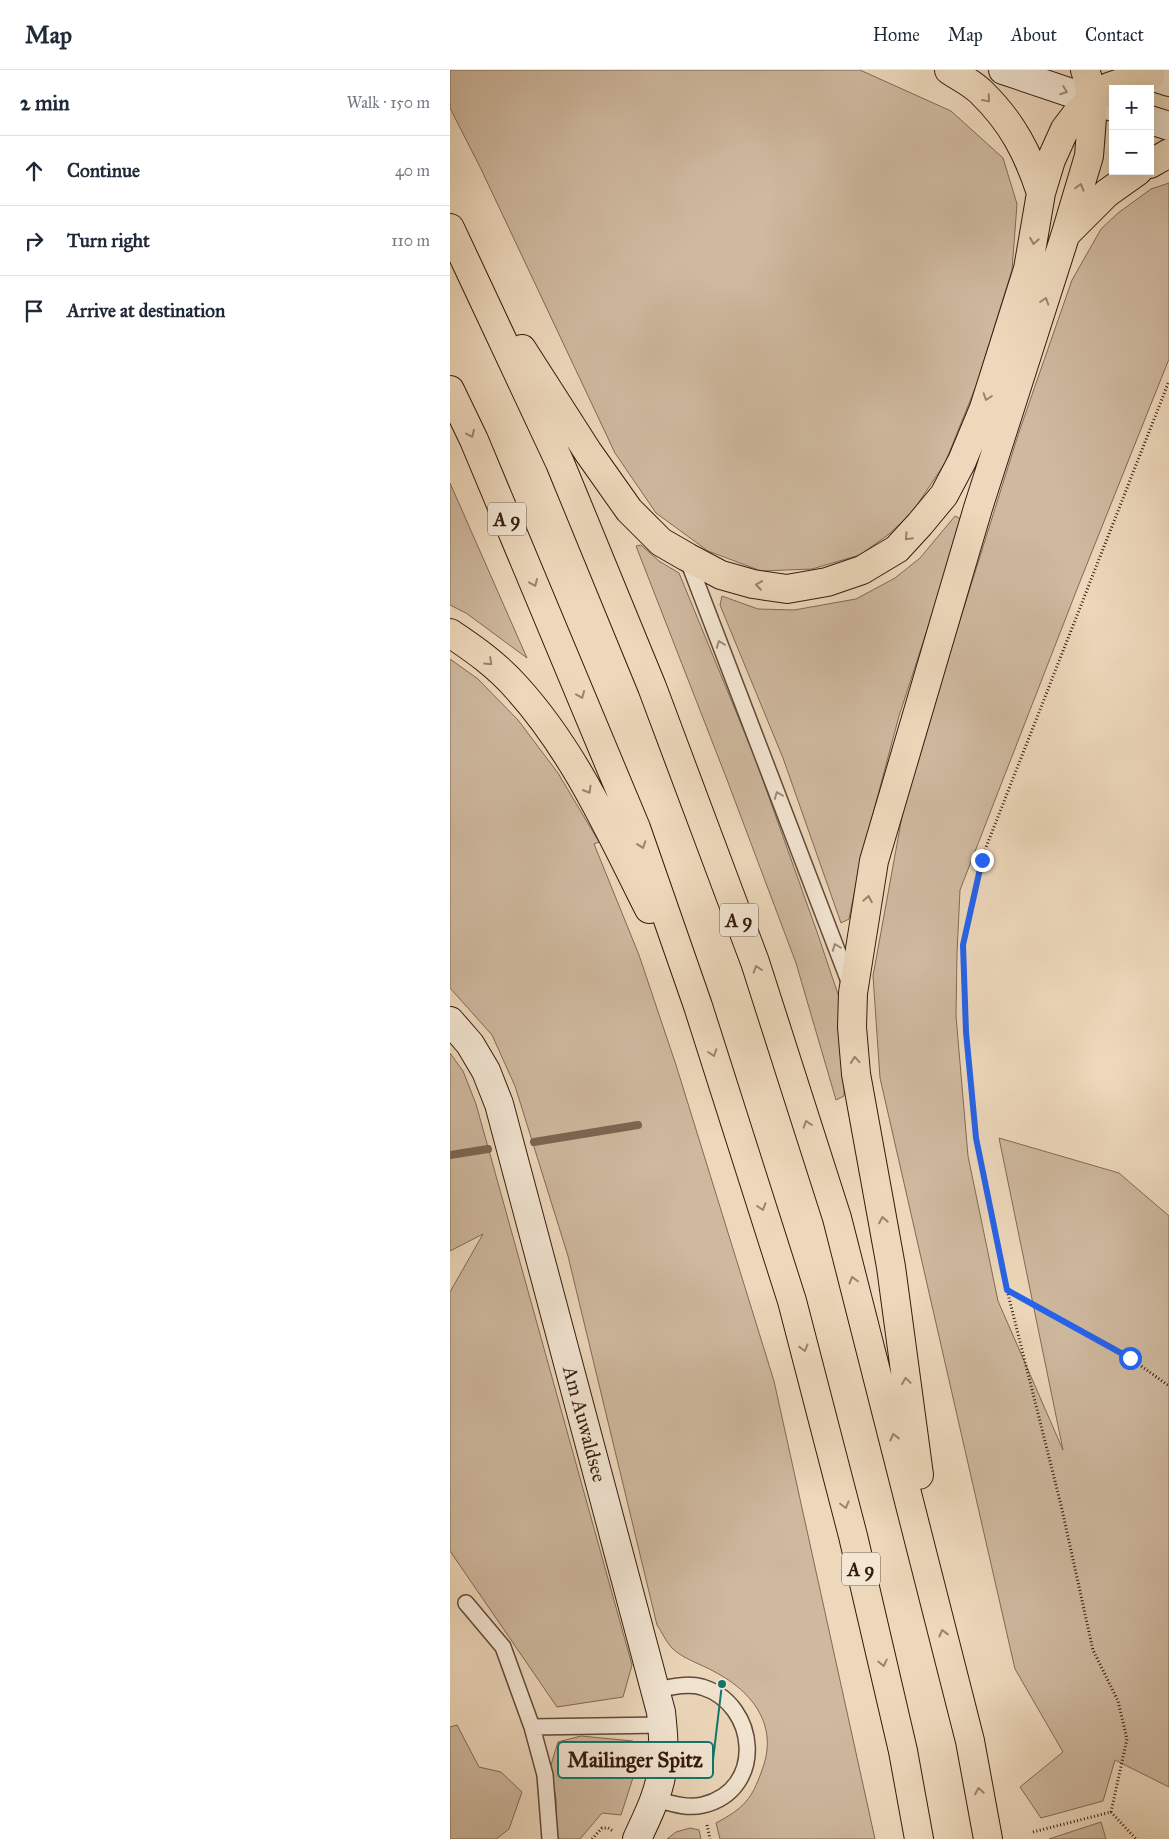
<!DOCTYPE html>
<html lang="en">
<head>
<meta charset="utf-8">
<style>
  :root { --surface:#fff; --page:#f6f6f7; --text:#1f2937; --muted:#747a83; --line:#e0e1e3 }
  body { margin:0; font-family:"IM FELL Great Primer",serif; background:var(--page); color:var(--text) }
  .controls { position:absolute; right:15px; top:15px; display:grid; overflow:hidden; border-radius:0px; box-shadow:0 5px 20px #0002 }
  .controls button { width:45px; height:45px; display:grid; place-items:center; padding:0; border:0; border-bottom:1px solid var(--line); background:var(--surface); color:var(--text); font:25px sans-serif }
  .stop { position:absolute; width:15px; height:15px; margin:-11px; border:4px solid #2563eb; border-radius:50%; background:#fff }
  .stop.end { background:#2563eb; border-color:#fff; box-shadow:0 1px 5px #0008 }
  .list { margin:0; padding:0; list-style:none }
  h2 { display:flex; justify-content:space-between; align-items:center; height:65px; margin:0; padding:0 20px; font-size:21px }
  h2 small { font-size:16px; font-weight:400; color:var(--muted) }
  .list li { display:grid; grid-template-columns:32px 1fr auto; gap:15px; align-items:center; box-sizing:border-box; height:70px; padding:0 20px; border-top:1px solid var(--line) }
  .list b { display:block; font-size:19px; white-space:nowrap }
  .list em { font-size:16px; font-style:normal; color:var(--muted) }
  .icon { flex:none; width:28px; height:28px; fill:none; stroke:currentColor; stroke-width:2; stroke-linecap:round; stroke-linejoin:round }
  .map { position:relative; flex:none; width:719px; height:1769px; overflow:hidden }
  header { display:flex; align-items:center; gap:30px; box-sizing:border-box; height:70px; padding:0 25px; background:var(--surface); border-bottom:1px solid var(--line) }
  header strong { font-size:24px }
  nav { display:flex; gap:28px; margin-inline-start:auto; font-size:18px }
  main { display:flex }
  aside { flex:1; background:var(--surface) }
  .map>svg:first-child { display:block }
  .green { fill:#ceb89e; stroke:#816956 }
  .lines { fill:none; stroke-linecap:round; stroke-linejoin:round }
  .stream { stroke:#7d6552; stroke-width:8 }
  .lane-casing { stroke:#624a39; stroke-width:18 }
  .secondary-casing { stroke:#341a0e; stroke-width:30 }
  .highway-casing { stroke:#341a0e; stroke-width:30 }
  .path { stroke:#341a0e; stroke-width:3; stroke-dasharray:1 2.5; stroke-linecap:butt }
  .lane { stroke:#f3e6d3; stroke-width:15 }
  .secondary { stroke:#f3e6d3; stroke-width:28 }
  .highway { stroke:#edd8bb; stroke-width:28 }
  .oneway { stroke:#9d8a7a }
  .oneway2 { stroke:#9a826d }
  .route { stroke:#2563eb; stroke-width:6 }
  .labels { text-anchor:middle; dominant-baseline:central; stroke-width:5; stroke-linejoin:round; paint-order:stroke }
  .shield { fill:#f3e6d3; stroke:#6d5749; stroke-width:1 }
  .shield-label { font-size:19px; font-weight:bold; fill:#341a0e }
  .street-label { font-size:20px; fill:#341a0e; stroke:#f3e6d3 }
  .leader { fill:none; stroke:#0f766e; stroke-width:2 }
  .callout-dot { fill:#0f766e; stroke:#f3e6d3; stroke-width:2 }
  .callout { fill:#f3e6d3; stroke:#0f766e; stroke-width:2 }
  .callout-label { font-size:21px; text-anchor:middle; font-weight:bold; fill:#341a0e }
</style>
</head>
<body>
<header>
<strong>Map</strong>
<nav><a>Home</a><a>Map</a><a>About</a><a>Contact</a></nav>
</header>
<main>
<aside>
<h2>2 min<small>Walk · 150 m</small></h2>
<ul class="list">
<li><svg class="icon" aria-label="ahead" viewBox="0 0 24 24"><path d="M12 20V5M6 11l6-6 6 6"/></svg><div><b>Continue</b></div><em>40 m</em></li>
<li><svg class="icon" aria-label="right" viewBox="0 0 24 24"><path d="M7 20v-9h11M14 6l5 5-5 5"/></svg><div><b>Turn right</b></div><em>110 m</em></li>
<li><svg class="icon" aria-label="arrive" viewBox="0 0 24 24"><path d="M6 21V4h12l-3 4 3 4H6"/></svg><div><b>Arrive at destination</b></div></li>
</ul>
</aside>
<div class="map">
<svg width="719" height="1769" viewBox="0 0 719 1769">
  <rect width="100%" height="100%" fill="#edd8bb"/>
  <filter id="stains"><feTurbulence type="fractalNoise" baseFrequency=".004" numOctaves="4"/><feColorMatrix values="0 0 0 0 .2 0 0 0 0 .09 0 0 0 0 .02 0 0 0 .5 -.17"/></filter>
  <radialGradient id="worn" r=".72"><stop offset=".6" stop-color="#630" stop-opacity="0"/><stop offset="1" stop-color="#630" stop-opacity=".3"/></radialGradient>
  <path class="green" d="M 0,0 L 410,0 L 501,41 L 553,88 L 567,134 L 562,200 L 526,316 L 495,393 L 461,444 L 439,464 L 410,485 L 362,499 L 311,501 L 258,481 L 206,443 L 165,383 L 31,99 L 0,38 Z
    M 719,113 L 719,289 L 629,514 L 510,820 L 507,883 L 506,946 L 518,1086 L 548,1231 L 613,1380 L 549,1068 L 669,1103 L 719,1146 L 719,1717 L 665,1690 L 653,1731 L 591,1748 L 570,1717 L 613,1682 L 565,1599 L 430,1008 L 423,906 L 457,719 L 569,362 L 622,210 L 651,159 L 668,143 L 701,119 Z
    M 0,413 L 77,588 L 16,543 L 0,535 Z
    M 505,446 L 513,450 L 449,646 L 411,789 L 399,849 L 391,853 L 333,688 L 270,535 L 272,526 L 308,539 L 344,540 L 406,529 L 445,508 L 470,488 Z
    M 191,475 L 209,491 L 229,503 L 305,688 L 367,862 L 392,936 L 395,983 L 394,1026 L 386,1030 L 346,893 L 276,707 L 186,476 Z
    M 0,589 L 28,609 L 68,650 L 108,703 L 149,772 L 144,774 L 189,885 L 226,995 L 324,1311 L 425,1769 L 270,1769 L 266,1753 C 294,1738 302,1729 312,1700 C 329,1656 303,1622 265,1602 C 251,1594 233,1589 222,1578 C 216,1572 212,1562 207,1555 L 118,1186 L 65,1016 L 42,965 L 0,918 Z
    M 0,983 L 13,1001 L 26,1034 L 182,1595 L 173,1627 L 107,1637 L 0,1481 L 0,1222 L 33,1164 L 0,1181 Z
    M 7,1655 L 29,1697 L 51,1702 L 72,1722 L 59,1759 L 46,1769 L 0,1769 L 0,1657 Z
    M 131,1666 L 183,1671 L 188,1692 L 171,1745 L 152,1743 L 130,1769 L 107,1769 L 106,1729 L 100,1698 L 108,1672 Z
    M 651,1752 L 656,1769 L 599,1769 Z
    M 240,1758 L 249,1760 L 251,1769 L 217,1769 L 226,1762 Z"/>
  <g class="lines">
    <path class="stream" d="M 84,1072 L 188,1055
      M 0,1085 L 38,1079"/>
    <g class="lane-casing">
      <path id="lane" d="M 237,488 L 400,914
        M 16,1533 L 53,1577 L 82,1657 L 95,1705 L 100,1769
        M 82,1657 L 213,1655
        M 205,1729 C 220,1733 237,1739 253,1735 C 316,1720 308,1634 252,1617 C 237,1613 221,1617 206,1620"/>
    </g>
    <g class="secondary-casing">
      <path id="secondary" d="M 553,0 L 663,37
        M 682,0 L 719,12
        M 700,50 L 719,56
        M 0,951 L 20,974 L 36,1001 L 49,1034 L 211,1642 C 213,1661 215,1681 212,1700 C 209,1724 197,1747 187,1769"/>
    </g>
    <g class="highway-casing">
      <path id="highway" d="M 499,0 C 509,7 522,13 531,22 C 562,52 578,83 591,123
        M 700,94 L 719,83
        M 0,158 L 110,393 L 202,617 L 305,892 L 387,1148 L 520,1671 L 538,1769
        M 618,162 L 657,123 L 688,101
        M 72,279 L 138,382 L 179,440 L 211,472 L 237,487 L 271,505 L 303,514 L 337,519 L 377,512 L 412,500 L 447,479 L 470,454 L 494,425 L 512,391 L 534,338 L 578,199 L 591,123 L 601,90 L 615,59 L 628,42 L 659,17 L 673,12 L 700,6
        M 0,320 L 24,370 L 186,758 L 248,936 L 342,1231 L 403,1466 L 453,1681 L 469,1769
        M 0,563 C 24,579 48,596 67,618 C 125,682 160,762 199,839
        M 469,1405 L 441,1197 L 406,1004 L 402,957 L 403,923 L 424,791 L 528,438 L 616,163 L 639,86 L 642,48 L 638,9 L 635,0"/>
    </g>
    <path class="path" d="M 557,1221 L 680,1288 L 719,1316
      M 661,1742 L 677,1669 L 668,1631 L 643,1580 L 611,1435 L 557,1220 L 526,1068 L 517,962 L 513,875 L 531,790 L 719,311
      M 661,1742 L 686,1769
      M 257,1755 L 260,1769
      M 583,1762 L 661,1742
      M 142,1769 L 152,1758 L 158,1758 L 163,1761"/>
    <use href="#lane" class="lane"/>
    <use href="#secondary" class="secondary"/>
    <use href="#highway" class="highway"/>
  </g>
  <defs><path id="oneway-chevron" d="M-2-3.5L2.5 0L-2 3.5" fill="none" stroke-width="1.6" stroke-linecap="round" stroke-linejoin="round" transform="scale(1.25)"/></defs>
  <g class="oneway">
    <use href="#oneway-chevron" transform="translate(614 21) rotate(20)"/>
    <use href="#oneway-chevron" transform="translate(270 574) rotate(-111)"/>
    <use href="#oneway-chevron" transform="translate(328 725) rotate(-111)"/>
    <use href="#oneway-chevron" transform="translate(386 877) rotate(-111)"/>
  </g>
  <g class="oneway2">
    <use href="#oneway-chevron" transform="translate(537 29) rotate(49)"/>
    <use href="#oneway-chevron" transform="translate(630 117) rotate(-74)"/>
    <use href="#oneway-chevron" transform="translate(584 171) rotate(100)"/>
    <use href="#oneway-chevron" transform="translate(595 231) rotate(-72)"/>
    <use href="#oneway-chevron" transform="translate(537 327) rotate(108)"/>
    <use href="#oneway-chevron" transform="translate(21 364) rotate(65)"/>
    <use href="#oneway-chevron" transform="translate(458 467) rotate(133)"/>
    <use href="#oneway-chevron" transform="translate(84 513) rotate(67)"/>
    <use href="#oneway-chevron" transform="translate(309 515) rotate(-172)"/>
    <use href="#oneway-chevron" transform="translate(39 592) rotate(43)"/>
    <use href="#oneway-chevron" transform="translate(131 625) rotate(68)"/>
    <use href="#oneway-chevron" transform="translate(138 720) rotate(60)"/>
    <use href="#oneway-chevron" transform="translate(192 775) rotate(71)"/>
    <use href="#oneway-chevron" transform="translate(418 829) rotate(-80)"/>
    <use href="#oneway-chevron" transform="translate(307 899) rotate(-108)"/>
    <use href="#oneway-chevron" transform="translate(263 983) rotate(72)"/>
    <use href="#oneway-chevron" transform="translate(405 990) rotate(-95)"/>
    <use href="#oneway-chevron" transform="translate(357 1054) rotate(-108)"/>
    <use href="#oneway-chevron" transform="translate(312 1137) rotate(72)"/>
    <use href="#oneway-chevron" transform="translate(433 1150) rotate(-100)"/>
    <use href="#oneway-chevron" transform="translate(403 1210) rotate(-105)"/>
    <use href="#oneway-chevron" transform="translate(354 1278) rotate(75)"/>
    <use href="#oneway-chevron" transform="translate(456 1311) rotate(-98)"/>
    <use href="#oneway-chevron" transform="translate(444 1367) rotate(-104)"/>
    <use href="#oneway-chevron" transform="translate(395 1435) rotate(75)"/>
    <use href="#oneway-chevron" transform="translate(493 1563) rotate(-104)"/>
    <use href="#oneway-chevron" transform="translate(433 1593) rotate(77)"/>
    <use href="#oneway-chevron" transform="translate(529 1721) rotate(-100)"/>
  </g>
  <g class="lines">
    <path class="route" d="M 532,790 L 513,875 L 516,962 L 526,1068 L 557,1220 L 680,1288"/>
  </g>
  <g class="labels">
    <g class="shield">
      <rect x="38" y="432.5" width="38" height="33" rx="4"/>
      <rect x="270" y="833.5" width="38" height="33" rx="4"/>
      <rect x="392" y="1482.5" width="38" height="33" rx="4"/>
    </g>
    <g class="shield-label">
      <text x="57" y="449">A 9</text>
      <text x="289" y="850">A 9</text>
      <text x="411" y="1499">A 9</text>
    </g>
    <g class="street-label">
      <text transform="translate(135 1354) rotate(75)">Am Auwaldsee</text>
    </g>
  </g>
  <path class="leader" d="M272 1614L263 1690"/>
  <circle class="callout-dot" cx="272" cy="1614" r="5"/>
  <rect class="callout" x="108" y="1672" width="155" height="36" rx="5"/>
  <g class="callout-label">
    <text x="185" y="1697">Mailinger Spitz</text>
  </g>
  <rect width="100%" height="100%" filter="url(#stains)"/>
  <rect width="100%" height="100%" fill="url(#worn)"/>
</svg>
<div class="controls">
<button>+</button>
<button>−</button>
</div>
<div class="stop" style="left:680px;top:1288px"></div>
<div class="stop end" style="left:532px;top:790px"></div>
</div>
</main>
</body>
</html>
